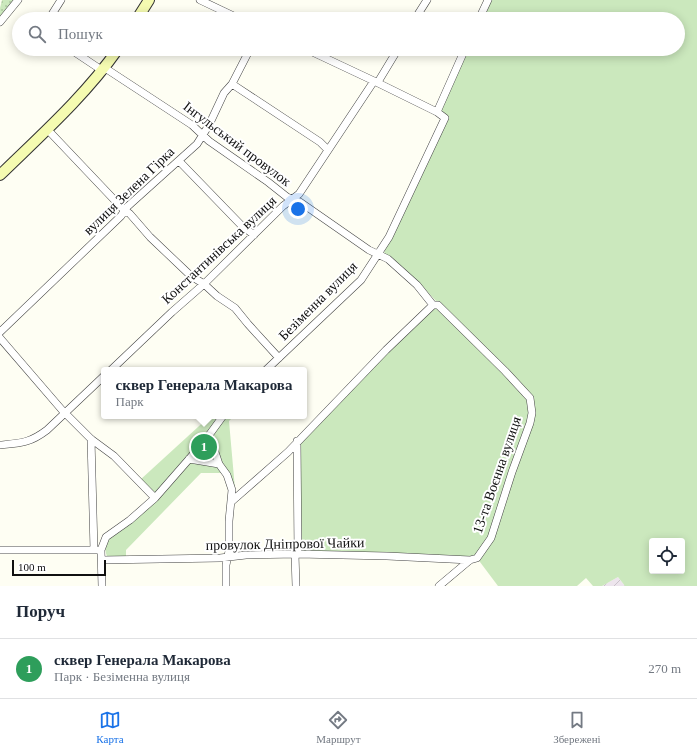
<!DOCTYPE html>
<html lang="uk">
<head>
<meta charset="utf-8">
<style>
  :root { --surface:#fff; --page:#f2f2f3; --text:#1f2937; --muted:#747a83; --line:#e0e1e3; --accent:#1a73e8 }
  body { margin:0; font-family:Georgia,serif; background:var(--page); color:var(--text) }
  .controls { position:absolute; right:12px; bottom:12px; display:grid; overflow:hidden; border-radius:4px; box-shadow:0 2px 10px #0003 }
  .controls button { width:36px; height:36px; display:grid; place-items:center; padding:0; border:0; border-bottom:1px solid var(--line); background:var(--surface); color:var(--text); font:20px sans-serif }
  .scale { position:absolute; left:12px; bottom:10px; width:94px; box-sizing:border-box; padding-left:4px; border:2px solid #101010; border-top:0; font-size:11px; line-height:14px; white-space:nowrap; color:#101010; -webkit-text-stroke:3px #fff; paint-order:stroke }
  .you { position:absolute; left:298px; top:209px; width:14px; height:14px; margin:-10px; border:3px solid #fff; border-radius:50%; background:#1a73e8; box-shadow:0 0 0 6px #1a73e833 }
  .badge { display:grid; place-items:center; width:26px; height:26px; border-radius:50%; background:var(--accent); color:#fff; font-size:13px; font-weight:700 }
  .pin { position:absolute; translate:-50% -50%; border:2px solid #fff; box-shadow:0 1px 4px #0006 }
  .popup { position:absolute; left:101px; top:367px; width:206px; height:52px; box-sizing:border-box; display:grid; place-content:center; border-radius:4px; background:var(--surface); filter:drop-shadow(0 1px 3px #0005); font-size:13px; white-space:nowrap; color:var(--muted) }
  .popup b { font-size:15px; color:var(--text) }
  .popup::after { content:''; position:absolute; left:50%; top:100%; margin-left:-8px; border:8px solid transparent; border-top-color:var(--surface) }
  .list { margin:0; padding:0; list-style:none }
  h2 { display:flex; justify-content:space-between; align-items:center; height:52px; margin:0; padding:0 16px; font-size:17px }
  h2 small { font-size:13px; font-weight:400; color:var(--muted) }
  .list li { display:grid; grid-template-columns:26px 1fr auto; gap:12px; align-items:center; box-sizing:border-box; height:60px; padding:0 16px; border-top:1px solid var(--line) }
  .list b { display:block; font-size:15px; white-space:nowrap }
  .list p { margin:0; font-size:13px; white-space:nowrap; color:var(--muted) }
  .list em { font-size:13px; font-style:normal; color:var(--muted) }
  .icon { flex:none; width:22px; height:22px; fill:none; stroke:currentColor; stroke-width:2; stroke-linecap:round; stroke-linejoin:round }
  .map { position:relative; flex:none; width:697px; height:586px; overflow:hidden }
  .search { position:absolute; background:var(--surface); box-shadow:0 2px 10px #0003; left:12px; right:12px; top:12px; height:44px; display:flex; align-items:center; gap:10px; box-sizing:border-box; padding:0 14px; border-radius:22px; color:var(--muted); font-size:15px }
  .sheet { height:112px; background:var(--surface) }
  nav { display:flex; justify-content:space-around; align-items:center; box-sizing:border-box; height:56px; border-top:1px solid var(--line); background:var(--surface); font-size:11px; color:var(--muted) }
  nav a { display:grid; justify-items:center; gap:2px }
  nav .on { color:var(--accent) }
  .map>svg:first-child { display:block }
  .industrial { fill:url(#industrial-furrows) }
  .grass { fill:url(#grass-dots) }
  .park { fill:#cbe8bd; fill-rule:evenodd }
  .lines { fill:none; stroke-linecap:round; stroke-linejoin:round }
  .street-casing { stroke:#434343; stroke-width:8 }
  .secondary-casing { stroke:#323232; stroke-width:12 }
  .street { stroke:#fff; stroke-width:7 }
  .secondary { stroke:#f5fbb1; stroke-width:10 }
  .labels { text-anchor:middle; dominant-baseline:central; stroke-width:4; stroke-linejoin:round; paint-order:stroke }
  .street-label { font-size:14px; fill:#101010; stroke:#fff }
</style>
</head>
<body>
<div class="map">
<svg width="697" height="586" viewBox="0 0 697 586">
  <defs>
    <pattern id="industrial-furrows" width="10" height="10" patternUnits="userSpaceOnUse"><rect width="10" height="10" fill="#ede5ed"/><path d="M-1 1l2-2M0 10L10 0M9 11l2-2" fill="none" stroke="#cac3ca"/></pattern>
    <pattern id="grass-dots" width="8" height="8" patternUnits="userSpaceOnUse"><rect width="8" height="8" fill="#cbe8bd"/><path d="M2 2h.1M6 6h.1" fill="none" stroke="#adc6a1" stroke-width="1.8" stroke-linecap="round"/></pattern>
  </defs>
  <rect width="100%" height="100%" fill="#fefef3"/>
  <path class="industrial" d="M 618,577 L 625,586 L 602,586 Z"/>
  <path class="grass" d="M 2,0 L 20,0 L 0,25 L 0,8 Z"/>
  <path class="park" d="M 489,0 L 697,0 L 697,586 L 625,586 L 618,577 L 602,586 L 593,586 L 586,578 L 577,586 L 498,586 L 477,558 L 301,552 L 298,448 L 302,438 L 437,302 L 422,286 L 384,254 L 385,249 L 448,117 L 443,113 L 441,108 L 466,49 L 678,49 L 678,19 L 480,19 ZM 652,541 L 682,541 L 682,571 L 652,571 Z
    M 210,416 L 234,416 L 229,421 L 235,489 L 227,487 L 226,479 L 222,473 L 201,473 L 126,550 L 126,558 L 108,558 C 104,551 105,544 109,538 L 158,499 L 140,480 Z"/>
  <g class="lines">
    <g class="street-casing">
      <path id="street" d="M 200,0 L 240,19
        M 49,19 L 61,0
        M 415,19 L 427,0
        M 479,19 L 488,0
        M 0,22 L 18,0
        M 70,49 L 103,71
        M 105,68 L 192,125 L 209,141 L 268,182 L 287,197 L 300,202 L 369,250 L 388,259 L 417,285 L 433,305 L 438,305 L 505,371 L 530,398 L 532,413 L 530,423 L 512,472 L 491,538 L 477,558 L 470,560 L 439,586
        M 378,82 L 398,49
        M 232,84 L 320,142 L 328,150
        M 437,112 L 465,49
        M 47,129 L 122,208 L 130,214 L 150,237 L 191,276 L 204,284 L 217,296 L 235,308 L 248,324 L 279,358
        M 179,161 L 241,225 L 254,235
        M 0,332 L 121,216 L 127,207 L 197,144 L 209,125 L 224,93 L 232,84 L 250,49
        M 0,338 L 62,410 L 91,439 L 114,456 L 155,498
        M 111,370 L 172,312 L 204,284 L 283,206 L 299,194 L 374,81
        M 266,370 L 361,280 L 389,237 L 445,118 L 437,112 L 374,81 L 306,49
        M 91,439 L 94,550
        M 297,441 L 298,554
        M 204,442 L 214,449 L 219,464 L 227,475 L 232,490 L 229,521 L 229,551 L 226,565 L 226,586
        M 0,445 C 21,443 30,443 47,430 L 104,376
        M 189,459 L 219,464
        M 231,502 L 288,452 L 386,350 L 433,305
        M 0,550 L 97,550
        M 295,554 L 296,586
        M 102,560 L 220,558 L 246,555 L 298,554 L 387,556 L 470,560
        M 102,586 L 101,550 L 106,537 L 130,520 L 155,498 L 204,442 L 223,416"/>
    </g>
    <g class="secondary-casing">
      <path id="secondary" d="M 137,19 L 149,0
        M 0,175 C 41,135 85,96 118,49"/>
    </g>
    <use href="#street" class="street"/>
    <use href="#secondary" class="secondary"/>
  </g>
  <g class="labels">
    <g class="street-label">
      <text transform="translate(237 144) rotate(37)">Інгульський провулок</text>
      <text transform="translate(129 191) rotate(-44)">вулиця Зелена Гірка</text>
      <text transform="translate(219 250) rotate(-43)">Константинівська вулиця</text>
      <text transform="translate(318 301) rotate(-45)">Безіменна вулиця</text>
      <text transform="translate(497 475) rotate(-71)">13-та Воєнна вулиця</text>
      <text transform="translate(285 544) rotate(-1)">провулок Дніпрової Чайки</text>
    </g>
  </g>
</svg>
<div class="controls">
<button><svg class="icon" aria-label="locate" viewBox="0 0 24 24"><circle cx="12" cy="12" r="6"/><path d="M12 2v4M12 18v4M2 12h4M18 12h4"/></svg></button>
</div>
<div class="scale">100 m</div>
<div class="you"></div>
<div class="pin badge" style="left:204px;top:447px;background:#2e9e5b">1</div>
<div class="popup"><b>сквер Генерала Макарова</b>Парк</div>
<div class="search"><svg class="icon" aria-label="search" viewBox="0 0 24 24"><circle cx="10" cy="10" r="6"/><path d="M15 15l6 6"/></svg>Пошук</div>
</div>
<section class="sheet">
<h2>Поруч<small></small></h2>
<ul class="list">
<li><span class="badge" style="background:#2e9e5b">1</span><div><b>сквер Генерала Макарова</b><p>Парк · Безіменна вулиця</p></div><em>270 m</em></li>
</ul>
</section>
<nav>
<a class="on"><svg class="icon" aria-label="map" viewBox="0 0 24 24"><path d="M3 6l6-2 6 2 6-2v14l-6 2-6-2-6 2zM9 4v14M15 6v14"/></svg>Карта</a>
<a><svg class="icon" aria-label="directions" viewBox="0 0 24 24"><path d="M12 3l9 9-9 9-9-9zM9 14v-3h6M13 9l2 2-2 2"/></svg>Маршрут</a>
<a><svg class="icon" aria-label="saved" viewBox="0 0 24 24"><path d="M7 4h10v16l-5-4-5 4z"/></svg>Збережені</a>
</nav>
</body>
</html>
